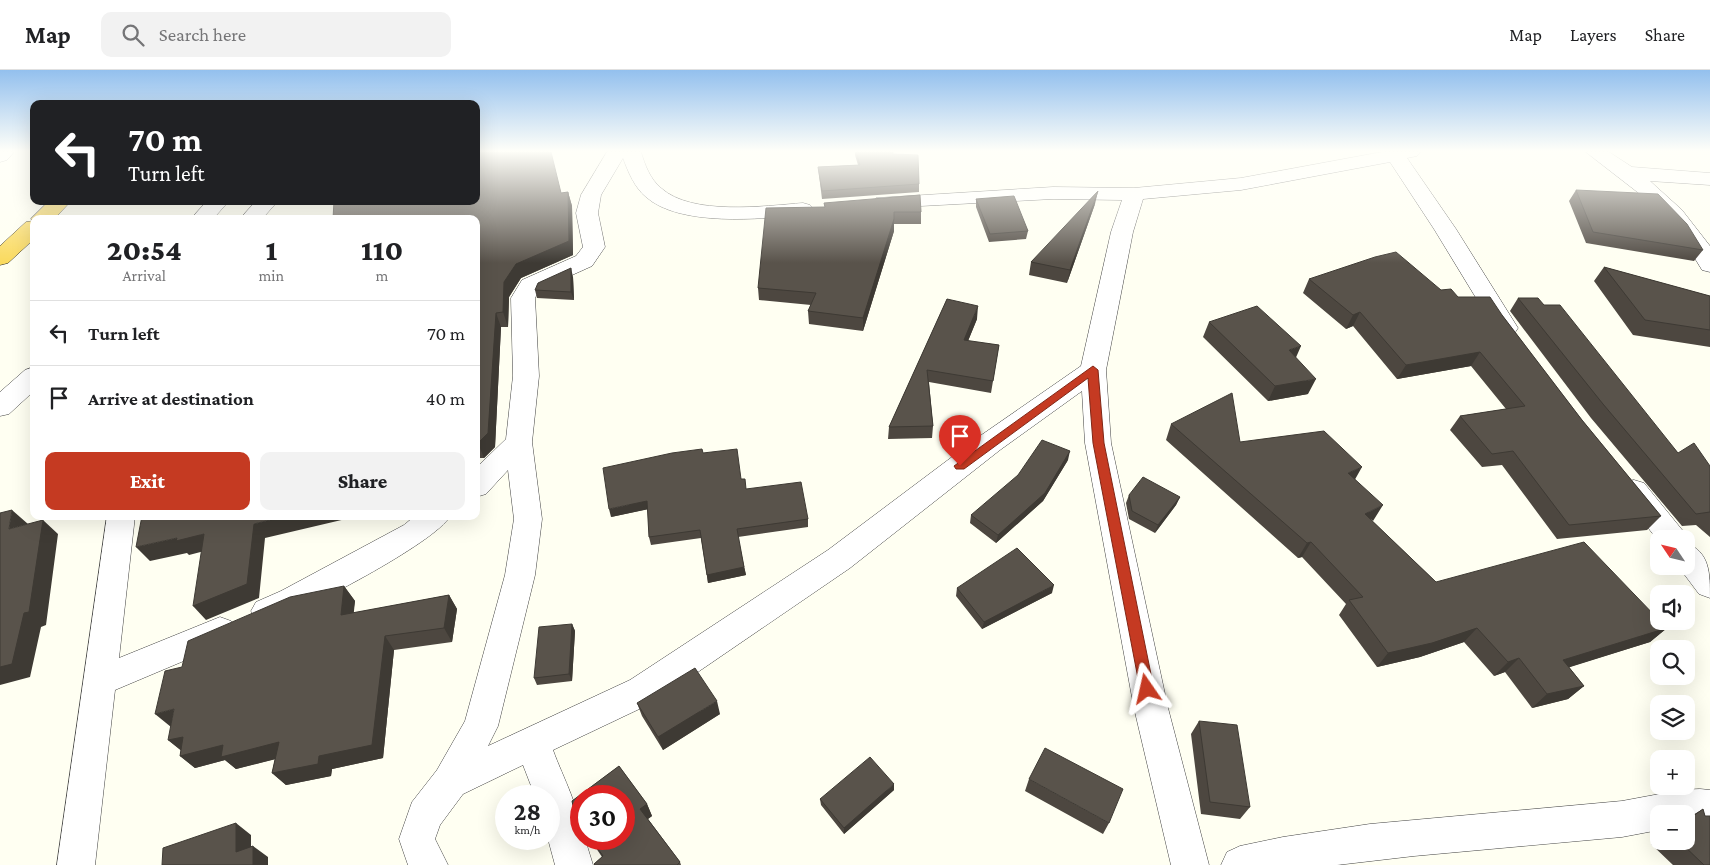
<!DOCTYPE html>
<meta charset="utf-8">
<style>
:root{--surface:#fff;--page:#f2f2f2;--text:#202124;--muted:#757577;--line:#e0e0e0;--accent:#c53a22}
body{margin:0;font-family:"Crimson Pro",serif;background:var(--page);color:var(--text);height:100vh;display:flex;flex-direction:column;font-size:19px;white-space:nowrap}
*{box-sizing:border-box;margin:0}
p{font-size:16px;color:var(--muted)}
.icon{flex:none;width:28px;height:28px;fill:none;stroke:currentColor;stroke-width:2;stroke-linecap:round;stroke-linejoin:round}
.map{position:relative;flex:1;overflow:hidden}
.sheet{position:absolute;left:30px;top:145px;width:450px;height:305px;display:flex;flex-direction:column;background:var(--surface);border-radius:10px;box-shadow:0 5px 20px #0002}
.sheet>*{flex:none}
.banner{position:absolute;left:30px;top:30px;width:450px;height:105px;border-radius:10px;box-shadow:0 5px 20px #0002;background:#202124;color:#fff;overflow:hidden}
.needle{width:32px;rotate:305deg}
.tools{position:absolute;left:1650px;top:460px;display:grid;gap:10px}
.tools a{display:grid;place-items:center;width:45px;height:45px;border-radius:10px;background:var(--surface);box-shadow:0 5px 20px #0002;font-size:25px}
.speed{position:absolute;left:495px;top:715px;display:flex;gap:10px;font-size:25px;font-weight:700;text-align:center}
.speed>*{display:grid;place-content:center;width:65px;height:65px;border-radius:50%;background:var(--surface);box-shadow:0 5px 20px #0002;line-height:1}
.speed small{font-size:12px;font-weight:400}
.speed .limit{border:8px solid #d22;background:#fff;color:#111}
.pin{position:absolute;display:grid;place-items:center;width:42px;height:42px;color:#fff;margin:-51px -21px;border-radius:50% 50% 50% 0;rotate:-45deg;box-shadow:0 0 5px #0007}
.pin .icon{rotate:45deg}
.me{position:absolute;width:55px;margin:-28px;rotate:349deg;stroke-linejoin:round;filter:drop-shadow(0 0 4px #0008)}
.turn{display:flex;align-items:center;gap:18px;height:105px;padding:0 15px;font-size:22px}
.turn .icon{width:65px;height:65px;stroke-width:2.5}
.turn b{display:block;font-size:35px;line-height:42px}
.eta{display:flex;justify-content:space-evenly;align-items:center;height:85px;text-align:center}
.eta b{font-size:30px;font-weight:800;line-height:35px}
.cta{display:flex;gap:10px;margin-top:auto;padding:10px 15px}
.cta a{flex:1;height:58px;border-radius:10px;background:var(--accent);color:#fff;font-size:20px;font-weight:800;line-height:58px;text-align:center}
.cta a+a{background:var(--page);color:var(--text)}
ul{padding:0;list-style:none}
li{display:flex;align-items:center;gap:15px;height:65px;padding:0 15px;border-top:1px solid var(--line)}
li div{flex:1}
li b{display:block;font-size:19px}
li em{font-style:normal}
header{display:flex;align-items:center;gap:30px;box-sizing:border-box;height:70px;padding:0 25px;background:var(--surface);border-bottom:1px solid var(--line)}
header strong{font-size:24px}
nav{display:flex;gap:28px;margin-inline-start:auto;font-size:18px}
.search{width:350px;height:45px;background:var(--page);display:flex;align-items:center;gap:12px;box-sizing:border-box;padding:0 18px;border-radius:10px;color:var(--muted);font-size:19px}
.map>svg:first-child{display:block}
</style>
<header>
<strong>Map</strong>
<div class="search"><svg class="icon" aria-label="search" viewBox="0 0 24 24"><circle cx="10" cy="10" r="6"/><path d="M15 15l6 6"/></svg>Search here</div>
<nav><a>Map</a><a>Layers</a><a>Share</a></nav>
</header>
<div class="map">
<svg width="1710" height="795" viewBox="0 0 1710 795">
<rect width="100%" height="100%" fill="#fffff2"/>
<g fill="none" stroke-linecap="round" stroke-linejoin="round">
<defs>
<path id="minor" d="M0,82h14l-7,8 -7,2z
M607,82h34c4,13 9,27 20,36 31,28 103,18 142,15l7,2 4,4 -4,4 -7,2c-42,4 -123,12 -157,-18 -11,-9 -18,-25 -23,-39l-22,37 -3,18 7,34 -13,19 -53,24 -4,8 4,78 -7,66 10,77 -7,56 -37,151 -10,20 142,-66 198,-130 152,-114 101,-70 30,-134 11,-32 -69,-1 -170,9 -7,-2 -3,-4 3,-4 177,-11 81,1 107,-10 141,-26h38l-3,4 -10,2 49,71 62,99 -4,6 -8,2 -8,-2 -64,-105 -44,-67 -149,28 -98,9 -10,33 -27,138 5,73 57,265 41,157h-38l-37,-157 -49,-265 -3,-52 -82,59 -150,118 -196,134 -101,48c10,28 28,59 28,89h4l8,26h-38l-7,-26 1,-43h-14l-12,-31 -60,29 -23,31 -5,14 13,26h-40l-9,-26 13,-37 25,-32 28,-49 40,-146 9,-56 -6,-49 -22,24 -10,3v-29l30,-29 7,-63 -2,-78 11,-18 54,-24 7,-9 -7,-34 5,-18z
M1586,82h23l23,15 78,6v12l-60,-4 32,29 28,36v26l-8,-2 -22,-36 -26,-29z
M207,131h22l-16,18h-22z
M256,131h22l-16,18h-22z
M34,297v24l-25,23 -9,2v-24l25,-22z
M1634,410l10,3 39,48 5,8 -2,3v-3h-27v3l-39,-51 4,-8z
M107,446h28l-16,142 101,-41 11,4 5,10 -5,10 -116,49 -20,175h-38z
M415,446h35c-13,26 -150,97 -183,108l-11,-4 -5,-9 5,-9 25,-11 123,-66z
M1686,473c24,9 24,30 24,55l-11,-4 -21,-28h8z
M1700,719l10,1v36l-24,-1v-11h-27v16l-37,7 -208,19 -77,9h-116l6,-13 13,-6 43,-9 87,-13 252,-23 59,-11z"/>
<path id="trunk" d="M49,131h22l-17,18h-20v20l-26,24 -8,2v-19l26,-24 7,-1 -2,-2z"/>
</defs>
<use href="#minor" stroke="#424242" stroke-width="1"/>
<use href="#trunk" stroke="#202020" stroke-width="1"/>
<use href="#minor" fill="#fff" fill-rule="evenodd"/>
<use href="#trunk" fill="#fada5e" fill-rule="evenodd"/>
</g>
<path fill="#4d4740" d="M855,82h38v2l26,30v8l-97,7 -4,-32 40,-2 -3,-10z
M1576,120l127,60 -9,11 -108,-18 -17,-42z
M568,122l4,14 1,49 -52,23 -12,19 -1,30h-7l-6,120 -11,11h-8v-239z
M976,129l52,32 -2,8 -37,3 -13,-35z
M824,133l97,9v12h-27v7l-31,100 -54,-7 -1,-13 3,-6 -52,-5 -1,-12 67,-81z
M1095,134l-28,79 -38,-8 2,-13z
M1604,197l106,29v51l-77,-12 -39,-54z
M573,207l1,23 -37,-2 -2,-8z
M1309,209l132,11 61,25 80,105 79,96 -14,14 -90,9 -55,-74 -20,2 -32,-37 10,-14 46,-7 -35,-43 -74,13 -44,-53 -7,3 -43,-36z
M1518,228l26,7 134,148 32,13v71l-14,-12 -14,1 -91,-108 -81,-107z
M947,229l30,20 -9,22 31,4 -8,48 -62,-11 4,44 -1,12 -44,1 1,-12z
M1209,252l87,36 12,36 -40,7 -65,-64z
M1171,354l69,18 115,37 17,42 64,61 231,46 -17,14 -81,25 15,19 -16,13 -36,9 -27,-36 -11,4 -30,-34 -44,15 -43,10 -38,-52 7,-11 -44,-47 -4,1 -132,-118z
M703,383l38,26 5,10 62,30v8l-70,10 8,38 -38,8 -7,-45 -50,7 -2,-8 -1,-28 -37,8z
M1068,390l-25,41 -47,42 -26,-20 1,-8z
M1129,425l51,2 -4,8 -21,28 -26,-14 -3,-16z
M344,516l11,15 -2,12 96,-18 8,14 -5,33 -58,8 -11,108 -51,11 -1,7 -45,9 -14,-12 3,-14 -39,10 -11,-9 -30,8 -15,-12 1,-6 -13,-10z
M957,518l95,5 -70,36 -26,-33z
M572,554l3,7 -3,50 -35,4 -3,-7z
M637,633l83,11 -57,36 -21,-34z
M1199,651l51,86 -10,12 -39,-5 -10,-80z
M619,696l28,38 5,12 -4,3 32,43 1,3h-86l-1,-1 8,-7 -12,-18h34v-43h-43v30l-6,-10 -3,-15z
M1029,709l80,44 -6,11 -78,-43z
M894,720l-50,44 -23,-29 -1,-6z
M1703,739l2,7 5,49h-37l-22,-21 8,-6v3h27v-22z"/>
<path fill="#3e3a34" d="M1098,121l-3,13 -28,79 3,-13z
M568,122l4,14 1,49 -52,23 -12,19 -1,30 -5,-15 1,-30 12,-18z
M894,149v12l-31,100v-13z
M571,198l2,9 1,23 -3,-8z
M978,236l-1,13 -14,34 1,-13z
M1360,242l-7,14 -7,3 7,-14z
M496,243l5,14 -6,120 -11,11 -6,-15z
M1301,276l-7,16 -5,-12z
M1480,282l-9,14 -74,13 9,-14z
M1316,309l-8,15 -40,7 7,-15z
M1070,381l-2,9 -25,41 -47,42 2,-8z
M1362,397l-9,16 -5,-10z
M1180,427l-4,8 -21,28 3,-8z
M647,431l2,8 -38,8 -2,-8z
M1383,435l-10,16 -8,-7z
M12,440l16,14 -19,5z
M286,446h64v2l-85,20 -6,60 -53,22 -13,-14 61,-82z
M43,450l15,14 -12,91 -5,2 -11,50 -30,8v-18z
M204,464l12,14 -27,7 -2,-2 -37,8 -14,-14 41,-9z
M1311,472l-9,15 -4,1 9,-15z
M744,497l2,8 -38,8 -1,-8z
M1054,515l-2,8 -70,36 2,-7z
M344,516l11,15 -3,29 -11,-15z
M449,525l8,14 -5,33 -8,-14z
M572,554l3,7 -3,50 -3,-7z
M1477,558l-13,14 -44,15 -43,10 11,-14z
M1667,558l-17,14 -102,32 15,-14z
M385,566l9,14 -11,108 -51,11 -1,7 -45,9 -14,-12 47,-17z
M1519,588l-14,14 -11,4 14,-14z
M1584,616l-16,13 -36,9 15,-14z
M717,631l3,13 -57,36 -5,-13z
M174,639l-3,18 -16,-13z
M183,667l1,16 -16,-13z
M279,672l13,13 -56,14 -11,-9 -30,8 -15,-12 43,-11z
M894,714v6l-50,44v-6z
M647,734l5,12 -7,5 -5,-12z
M236,753l15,12v28l-15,-11z
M253,776l15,11v8h-15z"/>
<path fill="#59534b" stroke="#3e3a34" d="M476,82h75l10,41 7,-1 1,49 -53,23 -12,18 -1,30 -7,1 -8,120 -10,10h-2v-224h-143l1,-18h142z
M856,82h37v2l25,1 1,29 -97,7 -4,-24 42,-2z
M1576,120l82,4 29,30 16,26 -110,-18z
M1098,121l-28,79 -39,-8z
M920,125l1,17h-27v7l-31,99 -55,-7 8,-18 -58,-5 8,-80 59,-1 -1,-4z
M1014,126l14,35 -38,3 -14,-35z
M1396,182l45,38 10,-1 7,8h32l12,18 80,105 79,96 -92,9 -56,-74 -21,3 -32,-38 65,-10 -45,-54 -74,13 -46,-53 -7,3 -44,-36 66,-22z
M1604,197l106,29v34l-65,-10z
M571,198v24l-36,-2 3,-7z
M1518,228h20l6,7h16l118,148 16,-10 16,23v46l-14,2 -93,-110z
M947,229l31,7 -14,34 35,5 -6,36 -66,-11 6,56 -44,1z
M1257,236l44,40 -12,4 27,29 -41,7 -66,-64z
M1232,323l8,49 84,-11 38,36 -14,6 35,32 -18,9 71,68 148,-40 75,78v1h1l7,7 -104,32 21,26 -37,8 -28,-36 -11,4 -31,-34 -45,15 -44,10 -39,-53 14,-3 -52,-55 -4,1 -136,-119z
M1042,370l28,11 -25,42 -47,42 -27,-20 47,-40z
M702,379l1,4 34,-4 4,30h4l1,10 55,-7 7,37 -71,10 7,38 -37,8 -7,-45 -51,7 -2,-36 -38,8 -6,-41 69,-15z
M1143,407l37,20 -22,28 -26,-14 -3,-16z
M12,440l-3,19 34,-9 -14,92 -5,1 -12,51 -12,3v-154z
M142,446h144l-32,8 -7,60 -54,22 11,-72 -28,7 1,-3 -41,9z
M1017,478l37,37 -70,37 -27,-34z
M344,516l-3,29 108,-20 -5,33 -59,8 -13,109 -53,11 -1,8 -46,9 7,-31 -58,15 2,-12 -43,11 3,-19 -15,3 6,-31 -19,5 10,-43 17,-4 6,-26 102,-44z
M572,554l-3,50 -35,4 5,-51z
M695,598l22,33 -59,36 -21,-34z
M1199,651l38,4 13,82 -40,-5z
M1045,678l78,41 -14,34 -80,-44z
M870,687l24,27 -50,44 -24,-29z
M619,696l28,38 -7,5 40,53 -3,3h-82l-1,-1 9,-8 -12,-17h33v-43h-43v29l-6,-9 -3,-15z
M1703,739l2,7h5v49h-6l-25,-24h7v-20z
M236,753v29l17,-6v19h-91l1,-17z"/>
<linearGradient id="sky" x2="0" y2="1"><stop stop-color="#93c0ee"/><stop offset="0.42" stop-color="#fffff9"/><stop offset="1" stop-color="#fffff9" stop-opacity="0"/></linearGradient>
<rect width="1710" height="193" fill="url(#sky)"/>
<path fill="#c53a22" stroke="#802616" d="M1093,296l5,4 6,73 50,246 -2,4 -5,2 -5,-2 -2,-4 -47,-246 -5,-65 -124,91h-8l-2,-3z"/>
</svg>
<div class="tools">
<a><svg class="needle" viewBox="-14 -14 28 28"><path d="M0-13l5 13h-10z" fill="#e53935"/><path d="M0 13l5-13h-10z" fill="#757577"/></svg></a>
<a><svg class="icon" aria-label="sound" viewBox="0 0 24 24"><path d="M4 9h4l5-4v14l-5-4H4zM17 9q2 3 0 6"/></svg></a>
<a><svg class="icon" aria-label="search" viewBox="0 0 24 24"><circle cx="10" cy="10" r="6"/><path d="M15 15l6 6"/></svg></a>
<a><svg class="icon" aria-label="layers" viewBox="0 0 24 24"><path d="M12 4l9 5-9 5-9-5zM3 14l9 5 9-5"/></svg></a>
<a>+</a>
<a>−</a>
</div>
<div class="speed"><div>28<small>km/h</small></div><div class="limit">30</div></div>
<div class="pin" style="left:960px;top:396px;background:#d93025"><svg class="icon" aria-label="arrive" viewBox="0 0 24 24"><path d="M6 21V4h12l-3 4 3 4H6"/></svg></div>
<svg class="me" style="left:1147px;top:619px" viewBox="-20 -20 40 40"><path d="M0-17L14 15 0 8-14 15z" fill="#c53a22" stroke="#fff" stroke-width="4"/></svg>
<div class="banner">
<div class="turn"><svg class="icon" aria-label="left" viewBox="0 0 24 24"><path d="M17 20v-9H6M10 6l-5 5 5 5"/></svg><div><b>70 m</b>Turn left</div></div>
</div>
<section class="sheet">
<div class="eta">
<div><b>20:54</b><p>Arrival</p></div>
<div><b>1</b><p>min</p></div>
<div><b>110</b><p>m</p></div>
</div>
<ul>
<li><svg class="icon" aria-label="left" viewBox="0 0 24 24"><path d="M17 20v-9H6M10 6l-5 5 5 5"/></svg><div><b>Turn left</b></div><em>70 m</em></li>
<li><svg class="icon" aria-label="arrive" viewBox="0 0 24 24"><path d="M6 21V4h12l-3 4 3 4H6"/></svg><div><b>Arrive at destination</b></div><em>40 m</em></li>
</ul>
<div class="cta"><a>Exit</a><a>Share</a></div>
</section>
</div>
